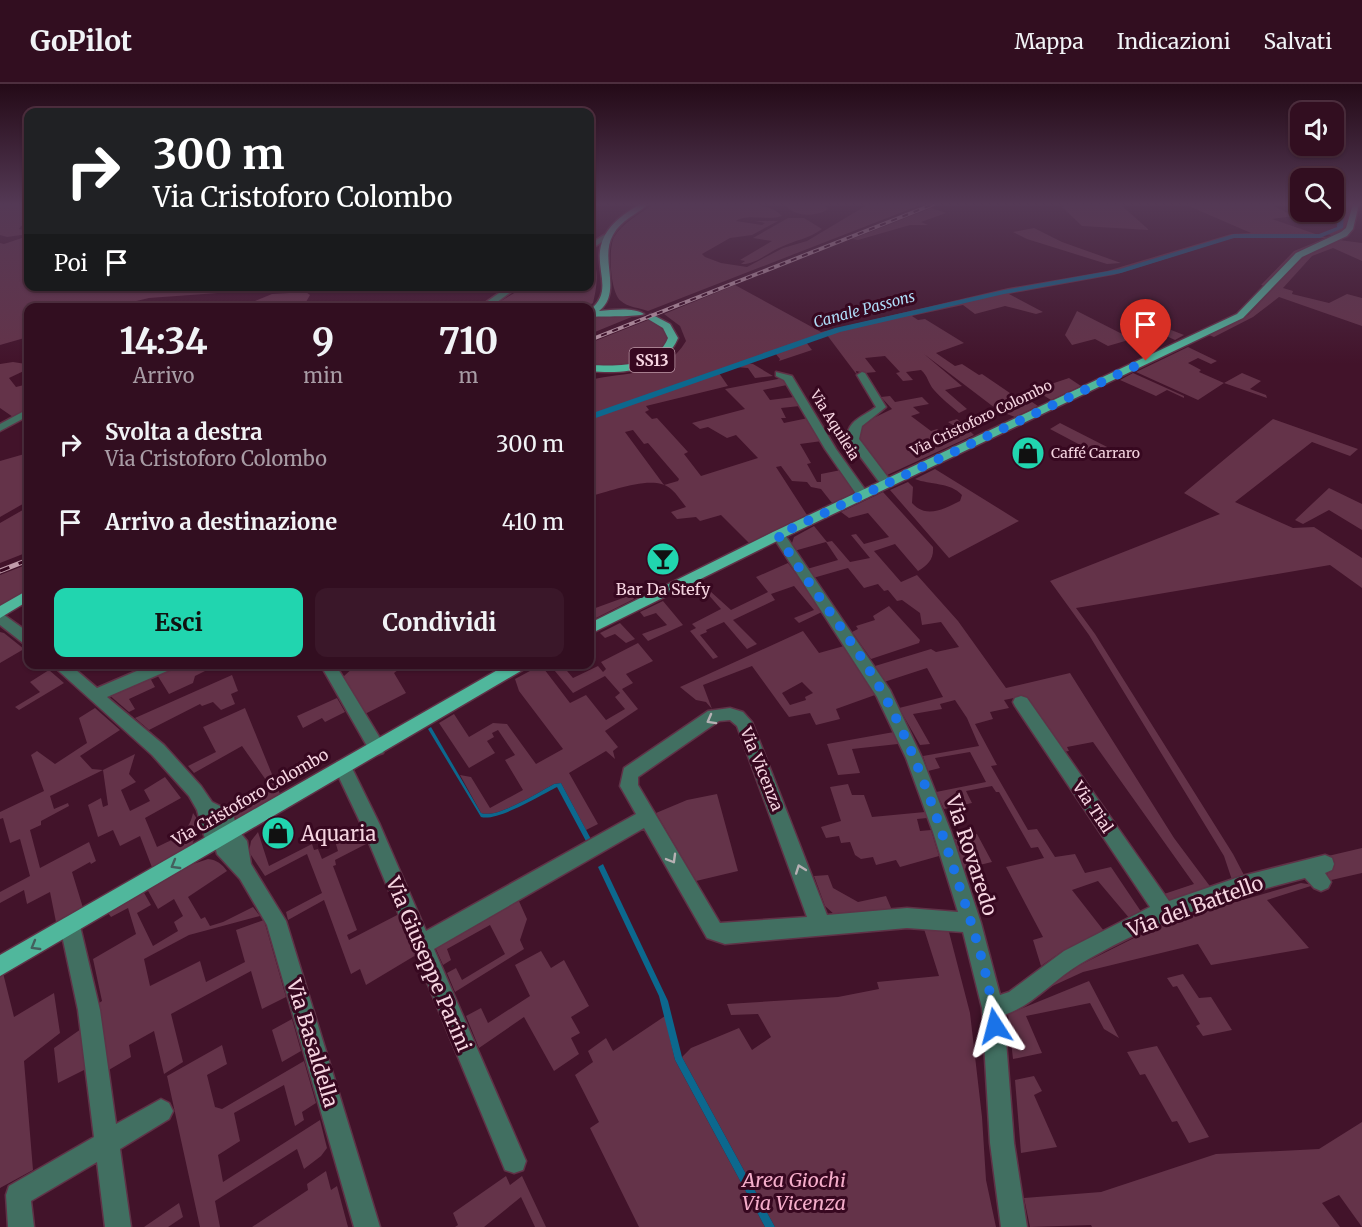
<!DOCTYPE html>
<html lang="it">
<meta charset="utf-8">
<style>
:root{--surface:#320e20;--page:#3a1729;--text:#f1f3f6;--muted:#a89ca5;--line:#4d2e3e;--accent:#21d5af}
body{margin:0;font-family:Merriweather,serif;background:var(--page);color:var(--text);height:100vh;display:flex;flex-direction:column;font-size:22px;white-space:nowrap}
*{box-sizing:border-box;margin:0}
p{font-size:20px;color:var(--muted)}
.icon{flex:none;width:33px;height:33px;fill:none;stroke:currentColor;stroke-width:2;stroke-linecap:round;stroke-linejoin:round}
.map{position:relative;flex:1;overflow:hidden}
.sheet{position:absolute;left:24px;top:219px;width:570px;height:366px;display:flex;flex-direction:column;background:var(--surface);border-radius:12px;box-shadow:0 2px 4px #0004,0 0 0 2px var(--line)}
.sheet>*{flex:none}
.guide{position:absolute;left:24px;top:24px;width:570px;height:183px;border-radius:12px;box-shadow:0 2px 4px #0004,0 0 0 2px var(--line);background:#202124;color:#fff;overflow:hidden}
.controls{position:absolute;left:1290px;top:18px;display:grid;gap:12px}
.controls a{display:grid;place-items:center;width:54px;height:54px;border-radius:12px;background:var(--surface);box-shadow:0 2px 4px #0004,0 0 0 2px var(--line);font-size:30px}
.pin{position:absolute;display:grid;place-items:center;width:51px;height:51px;color:#fff;margin:-62px -26px;border-radius:50% 50% 50% 0;rotate:-45deg;box-shadow:0 0 6px #0007}
.pin .icon{rotate:45deg}
.me{position:absolute;width:66px;margin:-33px;rotate:351deg;stroke-linejoin:round;filter:drop-shadow(0 0 4px #0008)}
.turn{display:flex;align-items:center;gap:21px;height:126px;padding:0 30px;font-size:27px}
.turn .icon{width:78px;height:78px;stroke-width:2.5}
.turn b{display:block;font-size:42px;line-height:51px}
.then{display:flex;align-items:center;height:57px;padding:0 30px;background:#0003;gap:12px;font-size:22px}
.eta{display:flex;justify-content:space-evenly;align-items:center;height:102px;text-align:center}
.eta b{font-size:36px;font-weight:700;line-height:42px}
.button{display:flex;gap:12px;margin-top:auto;padding:12px 30px}
.button a{flex:1;height:69px;border-radius:12px;background:var(--accent);color:#111;font-size:24px;font-weight:700;line-height:69px;text-align:center}
.button a+a{background:var(--page);color:var(--text)}
ul{padding:0;list-style:none}
li{display:flex;align-items:center;gap:18px;height:78px;padding:0 30px}
li div{flex:1}
li b{display:block;font-size:22px}
li em{font-style:normal}
header{display:flex;align-items:center;gap:36px;box-sizing:border-box;height:84px;padding:0 30px;background:var(--surface);border-bottom:2px solid var(--line)}
header strong{font-size:28px}
nav{display:flex;gap:33px;margin-inline-start:auto;font-size:21px}
.map>svg:first-child{display:block}
</style>
<header>
<strong>GoPilot</strong>
<nav><a>Mappa</a><a>Indicazioni</a><a>Salvati</a></nav>
</header>
<div class="map">
<svg width="1362" height="1143" viewBox="0 0 1362 1143">
<rect width="100%" height="100%" fill="#42132a"/>
<path fill="#643349" fill-rule="evenodd" d="M0,120h28v20l-7,2 -2,3 9,2v3l-21,3 -7,-2z
M654,120h99c12,3 21,3 29,12 -14,5 -35,-3 -46,5l26,4 3,-2 -10,-2h23l-26,14 -22,3 -28,16 3,3 16,6 26,4 36,-19 24,-7 60,-36 56,-1 -275,107c-8,-3 -21,-4 -27,-10 -11,-8 -13,-52 -7,-64 8,-14 27,-24 40,-33z
M787,120h37l4,5c-11,8 -33,8 -42,-3z
M1069,120h51l29,26 -67,-4 -20,-19z
M1184,120h95l-7,1 22,11 -22,3 58,20 -29,13 -36,34 -4,-1 33,-34 32,-13 -91,-1 -121,38 -105,19 34,18 -7,2 -31,-8 -30,8 -12,-9 -51,11 6,4 7,-1 39,24 -28,10 19,13 7,-2 17,11 3,-1 41,28 6,-2 9,6 -23,11 -16,-6 -75,-57 38,32 -17,4 22,19 -8,4c-8,-7 -18,-15 -25,-23 -6,-7 -6,-14 -13,-20l-15,2 7,8 -10,1 -7,-8 4,-1 -15,-16 -20,2 11,14 -11,1 -9,-2 1,4 -30,-40 -21,7 6,8 -33,11 1,-2 -5,-6 -28,10 6,1 20,12 -18,2 -7,-10 -13,-1 -16,6 9,13 -82,20 3,4 -4,2 7,7 5,-1 31,34 -4,2 17,22 57,-18 -22,-23 -9,3 -19,-11 -8,2 -8,-6 53,-14 -20,-20 58,-11 4,7 -24,5 7,10 24,-3 6,9 -19,2 5,10h-5l3,5 24,-5 14,23 -22,3 11,19 -4,1 10,18h4v-8l20,-4 16,22 -25,11 -11,-14 -10,-2 -4,-5 -15,-1 -11,-15 -5,1 31,48 -58,28 -28,-28 -21,6 -4,-4 -19,2 -6,-7 15,-5c-5,-6 -9,-13 -15,-18 -17,-16 -61,3 -81,7v-116c36,-9 74,-2 96,-39l-6,-15 -16,-12 71,-29 86,47 187,-44 99,-17 124,-37 20,-1zM633,346l11,14 4,-1 31,36 -1,2 -14,4 -39,-53z
M1335,120h17l-5,24 -11,8 -10,-2 11,-6 2,-20 -5,-1z
M931,124l15,5 -25,9 7,3h-18l-52,15 -6,-1z
M788,134h16l18,11c-13,10 -27,11 -41,18 -12,5 -26,18 -40,17l4,-3 -5,-1 32,-19 -19,-3z
M1034,144l28,14 59,21 -14,1 -80,-25 -14,-7z
M28,152v50l275,1 -154,11 -38,9 -83,1v29l-28,8v-102l4,1z
M1339,156l23,3v18l-29,-13 -21,8 -29,32 10,3 -1,3 37,9 18,-9 15,4v28l-83,-29 -26,20 -39,20 -5,-2 39,-20 57,-60z
M590,174c11,8 6,33 3,45l-6,4h-96l33,-20 66,-1z
M306,208l4,3 -4,7 -10,5h-92l2,-3 14,-3h35l17,-7z
M1077,227l55,28 -24,7 -13,-7 -23,6 -7,-10z
M603,231l31,1 -44,18v-16z
M1155,235l14,6 -3,3 18,7 -9,5 -35,-16z
M648,236c35,16 17,35 -11,43 -15,4 -32,4 -47,2v-22z
M1188,263l29,14 -6,3 -13,-6 -10,5 13,7 -2,2 25,11 18,-10 19,8 -11,8 16,6 1,3 -43,-15 -26,17 -62,-28z
M13,278l13,2 2,5 -19,9 7,9 12,-3v25l-15,8 -13,-9v-44z
M1133,289l51,23v2l-17,-8 -11,6 -36,-16z
M1069,294l12,8 -30,14 -8,-5 4,-3 -8,-4z
M890,312l5,6 27,-5 7,7 -16,3 7,6 -9,3 20,15 6,-2 14,8 11,-6 -14,-9 9,-3 17,16 -89,41 -29,-37 3,-14 33,-16 -11,-12z
M1273,335l85,30 -8,7 -38,-14 -77,60 58,26 21,-1 48,31v30l-32,-23 -254,43 19,26 138,220 12,23 -13,3 -8,-24 -135,-221 -39,-54 170,-67 -36,-21z
M1060,339l55,28 -12,6 -53,-28z
M28,369v48l-28,16v-56z
M935,385l84,52 -70,37 -59,-68 18,-8 5,5 -1,16c14,16 32,6 48,-2l2,-6c-12,-13 -32,-10 -47,-16z
M1329,404l33,16v26l-33,-20 -26,14 -8,-4z
M883,408l50,55c1,12 -5,18 -15,24l-23,-27 -21,7 27,31 16,-7 41,46 48,67 64,-15 104,165 38,51 -44,15 -7,-9 33,-11 -101,-142 -26,5 2,4 -18,3 -37,-56 -10,2 5,8 -19,4 3,7 -18,5 22,41 -6,1 37,64 9,-1 18,28 20,-3 10,19 26,-6 31,46 -12,6 -32,-38 -26,9 32,41 -43,21 -20,14 -8,-26 10,-3 -37,-70 38,-9 -6,-11 -7,1 -32,-56h-3l-4,-6 -26,5 6,12 -28,6 -8,-17 50,-10 -16,-30 -35,6 5,10 -12,3 -5,-15 56,-10 -12,-28 -12,-18 -15,4 2,5 -29,5 17,30 -10,1 -21,-37 44,-11 -16,-29 -43,14 -9,-16 56,-17 5,3 23,-5 -18,-25 -19,3 -2,-12 -18,-13 -5,1 -9,-11 -4,1 -6,-7 -14,4 -16,-20 -35,10 -6,-9 31,-9 -12,-18 -32,9 -3,-5 3,-9 20,-11 13,16 5,-1 18,21 20,-4 -19,-23 5,-1 8,10 25,-7 -21,-24 -19,5 -8,-6z
M28,423v45l-28,11v-40z
M788,479l36,48 -25,12 -5,-5 20,-8 -20,-24 -23,8 4,6 -42,20 24,24 -10,5 -23,-27 -18,8 1,2 -7,3 18,22 -5,2 -23,-28 6,-3 -4,-4 29,-15 -23,-26 2,-1 31,28 37,-18 -12,-15z
M28,480v25l-28,18v-32z
M631,511l3,4 -44,22v-11z
M663,517l20,24 -35,16 -6,-7 25,-9 -11,-12 -12,4 -4,-5z
M889,522l31,34 -1,3 -48,16 -19,-27 6,-3 -2,-3 19,-6 -2,-4z
M620,539l15,16 -9,4 -11,-9 -10,4 -5,-5z
M803,547l16,22 25,-7 31,49 -39,14 4,10 -24,6 -6,-12 -21,4 -37,-51 -49,19 9,24 -6,-7 -10,-2 -16,-13zM802,598l11,11 -8,4 1,3 -16,5 -8,-12z
M0,548l4,1 20,16 -24,14z
M638,559l15,18 -27,13 7,9 -11,6 16,20 -33,22 13,16 -5,4 2,8 -9,-8 -37,22 29,51 -12,6 -25,-47 -7,1c-15,8 -57,35 -73,29l-21,-38 11,2 19,31 33,-18 -18,-30 10,-5 -17,-25 -6,3 2,4 -7,4 8,12 -26,15 -30,-45 15,-9 15,23 24,-14 14,1 29,40 27,-15 -44,-58 -4,-12 26,-14 29,38 16,-8 20,25 19,-11 -10,-12 5,-4 -15,-17 -32,17 -23,-28h12l11,13 25,-12 5,6 3,-3 -5,-7z
M177,581h28l2,5 -12,6 -2,7 -24,11 -13,-21z
M356,581h39l3,5 -4,3 12,20 -41,21 -22,-37z
M49,586l15,13 -45,27 -4,-3 25,-15 -10,-10z
M232,591l6,16 -7,3 4,10 -14,6 -8,-8 -11,4 -2,-2 -51,26 -14,-12z
M149,592l6,11 -26,12 6,10 -6,3 -21,-18z
M337,614l8,14 -20,10 -3,-4 -19,10 -6,-12z
M95,624l25,22 -40,26 12,13 11,1 32,-16 -6,20 7,8 -15,8 9,21 20,-10 -6,-11 21,-13 16,21 -36,20 12,29c17,-8 32,-14 36,-34l7,10 -9,25 -38,22 -13,-34 -20,10 -7,-16 -15,7 -10,-32 13,-7 2,9 5,-2 -5,-35 -53,26 4,13 14,-6 1,3 -28,15v4l-11,5 10,38 49,-26 7,19 -5,3 -1,-2 -18,10 12,39 -27,16 -7,-35 -23,12 -3,-14 -24,13v-11l30,-16 -10,-37 -10,4 -7,-25 -3,1v-7l44,-21 -13,-36 6,-4 18,13 32,-21 -8,-25z
M245,624l35,86 -42,25 -14,-8 44,-28 -26,-37 -48,27 -6,-7 28,-14 -13,-25z
M894,648l4,12 -46,5 8,24 -22,2 -11,-31z
M848,700l4,11h12l8,22 53,-5 2,6 -10,1 3,12 11,-1 8,26 -39,11 -4,-7 -20,5 -3,-8 -12,2 -6,-4 -5,-13 -9,1 -2,-7 -13,2 -5,-11 20,-6 -11,-34z
M717,710l21,77 -42,10 -40,-68 31,-13z
M362,744l6,15 -33,17 1,5 -3,1 24,64 -10,5 2,5 50,-26 17,41 -50,30 -6,-16 -9,5 -27,-74 -36,20 -2,-8 36,-19 -15,-39 -42,22 -16,-24 2,-11 7,-9 11,34 43,-22 2,6 4,-1 4,10 16,-8 -3,-10z
M977,750l15,28 -29,7 -8,-30z
M1362,764v25l-35,8 1,-25z
M208,775c9,1 14,5 19,12l-39,26 13,22 4,-2 5,9 13,-4 30,-15 7,9 -71,19 -45,24 6,27 50,-25 6,21 39,-20 -9,-32 28,-10 22,77 -24,12 -11,-38 -80,43 12,48 -19,12 -10,-43 -25,14 2,12 -24,14 -11,-66 6,-4 -9,-42 43,-25 -8,-26 -17,9 -3,-4 35,-22 8,14 -14,8 16,33 25,-15 -4,-9 9,-6 -9,-17 -16,10 -11,-20 43,-24z
M828,791l5,13 25,14 28,-6 6,14 -57,5 -10,-9 -11,-30z
M1301,799l13,2 -47,15 42,48 -98,17 -13,-21 -115,28 -35,16 30,-22 88,-44z
M518,815l9,20 -7,21 4,9 -69,43 -8,-19 9,-5 6,12 43,-26 -15,-29 -43,24 4,11 -8,5 -8,-18z
M924,845l25,3 21,81 12,104 4,63 10,47h-221l-93,-170 9,-9 48,-20 13,22 19,-13 -13,-23 -27,1 -4,-11 111,-7 41,-8 -2,-7 62,-6z
M541,867l10,17 13,-8 25,46 -18,11 9,16 -9,5 8,16 -25,17 -30,-54 -45,31 -13,-32 15,-8 7,15 42,-27 -15,-31z
M3,889l11,44 40,-24 6,40 -36,28 9,109 -33,18v-213z
M1183,890l16,24 12,-1 21,33 -29,6 -7,-10 4,-2 -23,-38 -4,1 -6,-9z
M1089,897l30,57 -15,-9 -14,-26 -64,13 16,37 -29,6 -5,-45z
M665,932l10,44 90,167h-126l-49,-99 9,-6 -24,-47 18,-13 -5,-11 18,-13 7,13z
M292,935l9,32 -19,11 -10,-32z
M81,945l5,40 -28,14 -4,-35z
M222,961l5,19 -20,11 8,32 7,2 82,-48 12,42 -14,9 2,8 -9,6 -11,-41 -50,28 6,28 -22,14 5,27 97,-62 7,28 -6,8 -17,13 -7,-20 -82,52 5,26h-20l-33,-151z
M1157,962l52,91 -20,6 -12,-22 -5,1 -27,-48 -5,1 -13,-23z
M1034,992l8,15 -8,4 23,52 -36,6 -6,-73z
M1362,1038v105l-23,-32 -17,8 18,24h-248l-1,-2 -61,2 -6,-29 77,-6 115,-38 103,-5z
M326,1087l5,19 6,-4 11,41h-96l56,-37 -1,-6z
M506,1092l4,9 12,-9 24,51h-11l-14,-30 -37,30h-29l3,-2 -5,-12z
M179,1119l4,14 -15,10h-24z"/>
<path fill="#0c688e" d="M431,643l50,86c16,6 58,-21 73,-29l7,-1 31,58 -5,2 -30,-56c-16,8 -60,35 -76,30l-53,-88z
M603,780l65,137 14,56 93,170h-10l-90,-167 -16,-64 -61,-129z"/>
<g fill="none" stroke-linecap="round" stroke-linejoin="round">
<path fill="#0c688e" fill-rule="evenodd" d="M1339,120h6l-2,24 -23,10h-86l-113,35 -117,21 -164,38 -250,88v-6l245,-86 169,-38 116,-21 114,-35h85l18,-7z"/>
<defs>
<path id="minor" d="M604,151l7,2 -21,12v-5z
M509,202h10l-30,22h-11z
M776,288l16,4 44,73 33,46 -2,3h-8l-34,-49 -41,-69 -8,-4z
M862,288l3,1 21,34 -24,19 -3,13 34,45 -6,4 -4,-1 -36,-48c0,-19 16,-22 29,-32l-19,-32z
M28,325v7l-28,15v-7z
M778,447l5,1 107,158 32,68 29,74 30,91 19,72 9,-3 55,-41 86,-44 -135,-201 -2,-4 2,-4 6,-2 6,2 142,203 73,-25 83,-21 7,3 2,6 -2,6 -7,3 6,9 -3,6 -7,3 -7,-3 -9,-10c-79,20 -155,44 -225,86 -27,16 -46,41 -76,51l10,128 13,84h-26l-11,-84 -8,-135 -19,-76 -56,-4 -182,16 -18,-6 -63,-110 -210,121 92,212 -3,9 -9,3 -9,-3 -143,-344 -28,-59 3,-5 6,-2 6,2 31,63 46,106 210,-117 -16,-28 4,-18 84,-57 22,-3 13,4 9,10 75,193 80,-7 51,4 -25,-80 -27,-74 -29,-61 -105,-162zM730,636l7,6 70,191 -87,6 -82,-138v-8l81,-56z
M0,528l28,20v12l-5,-1 -23,-18z
M51,580h18l28,24 56,-24h23l-2,4 -67,29 57,48 37,41 11,16 20,10 6,18 9,11 4,23 35,57 94,306h-26l-87,-302 -27,-46 -23,-25 -3,-12 -9,-3 -8,-29 -8,-14 -37,-41z
M320,580h15l48,79 2,5 -2,5 -6,2 -6,-2z
M70,832l7,3 3,7 20,84 16,114 45,-25 8,4 4,8 -4,8 -49,30 11,78h-26l-8,-65 -66,39 3,26h-26l-2,-32 3,-9 85,-49 -16,-127 -18,-84 3,-7z"/>
<path id="major" d="M640,120h8c-12,11 -27,16 -35,31 -14,24 10,57 -14,76 14,-1 34,-4 45,3 -5,3 -44,2 -54,3v-7c27,-21 -1,-46 15,-75 9,-15 21,-22 35,-31z
M1353,120h6l-6,25 -6,7 -45,21 -59,61 -460,220 -193,96v-11l183,-91 464,-218 59,-61 45,-21 5,-4z
M651,230l19,10 8,14c-14,34 -57,36 -88,33v-6c27,1 66,3 78,-27l-5,-10 -15,-9 -1,-2z
M28,506v11l-28,17v-12z
M508,580h20l-2,4 -526,308v-21z"/>
</defs>
<use href="#minor" stroke="#5f3247" stroke-width="3"/>
<use href="#major" stroke="#5f3247" stroke-width="3"/>
<use href="#minor" fill="#416f61" fill-rule="evenodd"/>
<use href="#major" fill="#50b79c" fill-rule="evenodd"/>
<defs>
<path id="rail-far1" d="M590,256l344,-136"/>
<path id="rail" d="M0,487l28,-11"/>
</defs>
<use href="#rail-far1" stroke="#c19cab" stroke-width="4"/>
<use href="#rail" stroke="#c19cab" stroke-width="5"/>
<use href="#rail-far1" stroke="#370820" stroke-width="2" stroke-dasharray="6" stroke-linecap="butt"/>
<use href="#rail" stroke="#370820" stroke-width="3" stroke-dasharray="10" stroke-linecap="butt"/>
</g>
<defs><path id="oneway-chevron" d="M-2-3.5L2.5 0L-2 3.5" fill="none" stroke-width="1.6" stroke-linecap="round" stroke-linejoin="round" transform="scale(1.5)"/></defs>
<g stroke="#b7b1b4">
<use href="#oneway-chevron" transform="translate(711 636) rotate(151)"/>
<use href="#oneway-chevron" transform="translate(672 775) rotate(60)"/>
<use href="#oneway-chevron" transform="translate(800 785) rotate(-110)"/>
</g>
<g stroke="#44605e">
<use href="#oneway-chevron" transform="translate(175 781) rotate(150)"/>
<use href="#oneway-chevron" transform="translate(35 862) rotate(150)"/>
</g>
<linearGradient id="sky" x2="0" y2="1"><stop stop-color="#240a17"/><stop offset="0.43" stop-color="#543955"/><stop offset="1" stop-color="#543955" stop-opacity="0"/></linearGradient>
<rect width="1362" height="280" fill="url(#sky)"/>
<g fill="none" stroke-linecap="round" stroke-linejoin="round">
<path stroke="#1a73e8" stroke-width="10" stroke-dasharray="0 18" d="M995,942c-5,-47 -21,-95 -36,-141 -21,-65 -42,-130 -75,-190 -31,-56 -73,-105 -106,-160l368,-174"/>
</g>
<defs>
<symbol id="shop-disc" viewBox="-11 -11 22 22"><circle r="9.5" fill="#21d5af" stroke="#370820"/><path d="M-5-2.5h2.3a2.7 3.5 0 0 1 5.4 0H5L5.5 6h-11ZM-1.5-2.5h3a1.5 2.3 0 0 0-3 0Z" fill="#111"/></symbol>
<symbol id="bar-disc" viewBox="-11 -11 22 22"><circle r="9.5" fill="#21d5af" stroke="#370820"/><path d="M-6-5H6L.8 .8V4.5H3.5V6h-7V4.5H-.8V.8Z" fill="#111"/></symbol>
</defs>
<g fill-rule="evenodd">
<use href="#shop-disc" x="1009" y="350" width="38" height="38"/>
<use href="#bar-disc" x="644" y="456" width="38" height="38"/>
<use href="#shop-disc" x="259" y="730" width="38" height="38"/>
</g>
<g text-anchor="middle" dominant-baseline="central" stroke-width="6" stroke-linejoin="round" paint-order="stroke">
<g font-size="14" fill="#f6d5e1" stroke="#370820">
<text transform="translate(981 334) rotate(-26)">Via Cristoforo Colombo</text>
<text transform="translate(835 341) rotate(58)">Via Aquileia</text>
</g>
<g font-size="14" fill="#f6d5e1" stroke="#370820" text-anchor="start">
<text x="1051" y="369">Caffé Carraro</text>
</g>
<g font-size="15" font-style="italic" fill="#aedcf7" stroke="#370820">
<text transform="translate(864 225) rotate(-15)">Canale Passons</text>
</g>
<rect fill="#370820" stroke="#bd98a7" stroke-width="1.5" x="629.5" y="264" width="45" height="24" rx="4.5"/>
<g font-size="15" font-weight="bold" fill="#f6d5e1">
<text x="652" y="276">SS13</text>
</g>
<g font-size="16" fill="#f6d5e1" stroke="#370820">
<text x="663" y="505">Bar Da Stefy</text>
</g>
<g font-size="16" fill="#f6d5e1" stroke="#370820">
<text transform="translate(762 685) rotate(68)">Via Vicenza</text>
<text transform="translate(250 713) rotate(-30)">Via Cristoforo Colombo</text>
<text transform="translate(1093 723) rotate(56)">Via Tial</text>
</g>
<g font-size="20" fill="#f6d5e1" stroke="#370820" text-anchor="start">
<text x="301" y="749">Aquaria</text>
</g>
<g font-size="20" fill="#f6d5e1" stroke="#370820">
<text transform="translate(972 771) rotate(72)">Via Rovaredo</text>
<text transform="translate(1195 822) rotate(-20)">Via del Battello</text>
<text transform="translate(429 880) rotate(67)">Via Giuseppe Parini</text>
<text transform="translate(313 959) rotate(73)">Via Basaldella</text>
</g>
<g font-size="20" font-style="italic" fill="#f5adca" stroke="#370820">
<text x="794" y="1095">Area Giochi<tspan x="794" dy="23">Via Vicenza</tspan></text>
</g>
</g>
</svg>
<div class="controls">
<a><svg class="icon" aria-label="sound" viewBox="0 0 24 24"><path d="M4 9h4l5-4v14l-5-4H4zM17 9q2 3 0 6"/></svg></a>
<a><svg class="icon" aria-label="search" viewBox="0 0 24 24"><circle cx="10" cy="10" r="6"/><path d="M15 15l6 6"/></svg></a>
</div>
<div class="pin" style="left:1146px;top:277px;background:#d93025"><svg class="icon" aria-label="arrive" viewBox="0 0 24 24"><path d="M6 21V4h12l-3 4 3 4H6"/></svg></div>
<svg class="me" style="left:995px;top:942px" viewBox="-20 -20 40 40"><path d="M0-17L14 15 0 8-14 15z" fill="#1a73e8" stroke="#fff" stroke-width="4"/></svg>
<div class="guide">
<div class="turn"><svg class="icon" aria-label="right" viewBox="0 0 24 24"><path d="M7 20v-9h11M14 6l5 5-5 5"/></svg><div><b>300 m</b>Via Cristoforo Colombo</div></div>
<div class="then">Poi<svg class="icon" aria-label="arrive" viewBox="0 0 24 24"><path d="M6 21V4h12l-3 4 3 4H6"/></svg></div>
</div>
<section class="sheet">
<div class="eta">
<div><b>14:34</b><p>Arrivo</p></div>
<div><b>9</b><p>min</p></div>
<div><b>710</b><p>m</p></div>
</div>
<ul>
<li><svg class="icon" aria-label="right" viewBox="0 0 24 24"><path d="M7 20v-9h11M14 6l5 5-5 5"/></svg><div><b>Svolta a destra</b><p>Via Cristoforo Colombo</p></div><em>300 m</em></li>
<li><svg class="icon" aria-label="arrive" viewBox="0 0 24 24"><path d="M6 21V4h12l-3 4 3 4H6"/></svg><div><b>Arrivo a destinazione</b></div><em>410 m</em></li>
</ul>
<div class="button"><a>Esci</a><a>Condividi</a></div>
</section>
</div>
